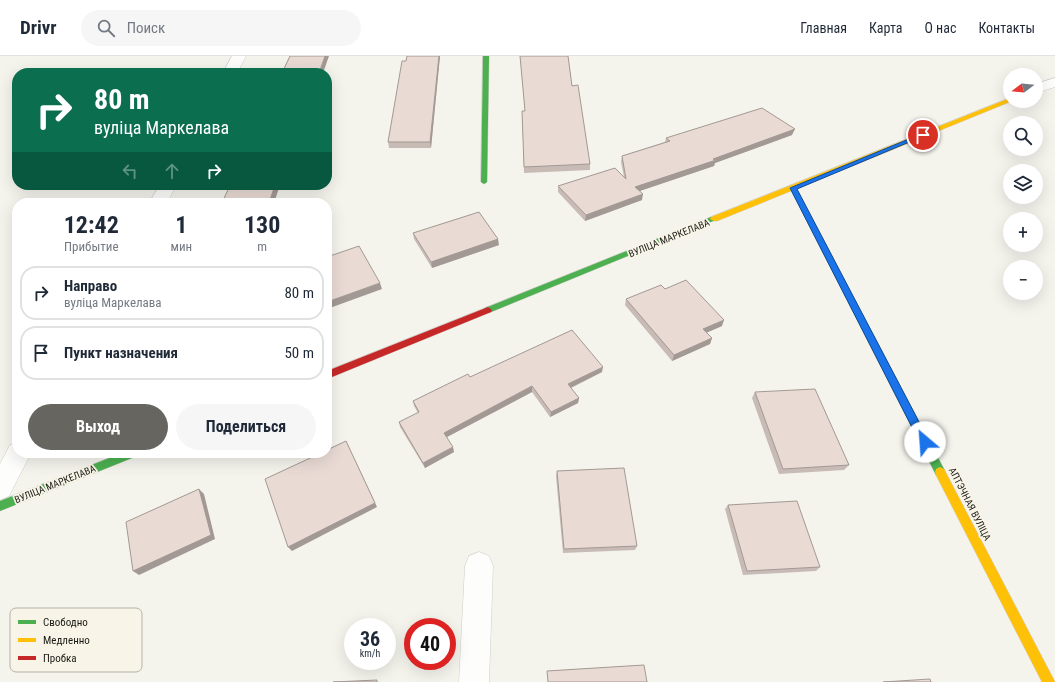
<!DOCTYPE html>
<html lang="ru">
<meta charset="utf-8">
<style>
:root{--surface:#fff;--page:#f6f6f7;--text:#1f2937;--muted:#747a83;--line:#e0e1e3;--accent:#666560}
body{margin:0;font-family:"Roboto Condensed",sans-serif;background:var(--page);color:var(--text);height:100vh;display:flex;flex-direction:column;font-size:15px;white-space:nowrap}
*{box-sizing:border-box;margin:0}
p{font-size:13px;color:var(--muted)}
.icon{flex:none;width:22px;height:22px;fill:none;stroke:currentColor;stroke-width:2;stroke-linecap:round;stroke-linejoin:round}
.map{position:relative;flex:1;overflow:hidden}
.side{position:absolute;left:12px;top:142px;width:320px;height:260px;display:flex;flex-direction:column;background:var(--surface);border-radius:16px;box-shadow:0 4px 16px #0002}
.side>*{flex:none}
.hud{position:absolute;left:12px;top:12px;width:320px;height:122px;border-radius:16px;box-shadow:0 4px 16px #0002;background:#0b6e4f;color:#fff;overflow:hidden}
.needle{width:26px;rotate:254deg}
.controls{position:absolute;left:1003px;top:12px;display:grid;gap:8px}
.controls a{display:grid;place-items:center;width:40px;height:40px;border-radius:50%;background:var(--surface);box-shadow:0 4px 16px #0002;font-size:20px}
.speed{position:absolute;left:344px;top:562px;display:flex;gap:8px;font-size:20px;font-weight:700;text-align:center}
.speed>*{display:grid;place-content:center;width:52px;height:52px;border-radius:50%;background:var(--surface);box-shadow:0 4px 16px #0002;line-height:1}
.speed small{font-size:10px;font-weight:400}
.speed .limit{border:6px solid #d22;background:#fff;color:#111}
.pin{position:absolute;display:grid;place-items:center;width:34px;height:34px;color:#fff;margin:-17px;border:2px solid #fff;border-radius:50%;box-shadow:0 1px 4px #0007}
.me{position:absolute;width:44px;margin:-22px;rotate:333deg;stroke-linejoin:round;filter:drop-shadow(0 0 3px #0008)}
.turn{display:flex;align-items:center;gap:14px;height:84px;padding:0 16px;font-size:18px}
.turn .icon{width:52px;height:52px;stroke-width:2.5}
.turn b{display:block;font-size:28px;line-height:34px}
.lanes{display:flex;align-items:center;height:38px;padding:0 16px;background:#0003;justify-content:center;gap:20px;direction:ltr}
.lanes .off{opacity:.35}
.eta{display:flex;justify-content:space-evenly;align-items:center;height:68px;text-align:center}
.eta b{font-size:24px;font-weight:700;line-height:28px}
.action{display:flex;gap:8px;margin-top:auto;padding:8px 16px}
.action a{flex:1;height:46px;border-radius:24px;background:var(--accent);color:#fff;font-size:16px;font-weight:700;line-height:46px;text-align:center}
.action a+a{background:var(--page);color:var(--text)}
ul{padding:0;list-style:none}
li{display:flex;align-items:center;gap:12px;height:54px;margin:0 8px 6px;padding:0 8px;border:2px solid var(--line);border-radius:16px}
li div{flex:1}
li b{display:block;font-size:15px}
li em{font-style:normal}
header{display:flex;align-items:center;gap:24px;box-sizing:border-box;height:56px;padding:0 20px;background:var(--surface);border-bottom:1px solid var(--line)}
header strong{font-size:19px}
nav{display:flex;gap:22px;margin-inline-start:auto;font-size:14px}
.search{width:280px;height:36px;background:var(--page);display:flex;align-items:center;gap:10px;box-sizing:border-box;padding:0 14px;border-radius:22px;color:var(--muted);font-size:15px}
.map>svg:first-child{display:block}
</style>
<header>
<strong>Drivr</strong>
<div class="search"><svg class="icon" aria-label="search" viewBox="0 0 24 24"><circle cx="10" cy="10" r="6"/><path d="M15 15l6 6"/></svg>Поиск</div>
<nav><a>Главная</a><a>Карта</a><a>О нас</a><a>Контакты</a></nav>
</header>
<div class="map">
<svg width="1055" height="626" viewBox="0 0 1055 626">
<rect width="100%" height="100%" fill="#f4f3ec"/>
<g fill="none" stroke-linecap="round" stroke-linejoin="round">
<defs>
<path id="street" d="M232,0h14l-9,17h-14z
M1055,22v9l-19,6v-9z
M160,129h16l-9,18h-18z
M17,387v10h14l-22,43 -9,4v-36l10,-19z
M479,496l10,4 4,10 -4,116h-30l6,-116 4,-10z"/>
<path id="fast" d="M483,0h6l-2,126 -3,2 -3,-2z
M793,130l3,2 148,281 1,3 -1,3 -4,2 -4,-2 -146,-287z
M711,161h3l4,2 -227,93 -3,1 -4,-3 1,-2z
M122,397h16l-1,3 -137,55v-10z"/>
<path id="slow" d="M1010,42v3h2l-295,120h-3l-4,-2 1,-2z
M940,411l4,2 111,213h-13l-106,-207 -1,-3 1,-3z"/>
<path id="jam" d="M488,251l4,3 -1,2 -164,67v-8z"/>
</defs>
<use href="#street" stroke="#cecdc8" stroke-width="1"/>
<use href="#fast" stroke="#cecdc8" stroke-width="1"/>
<use href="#slow" stroke="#cecdc8" stroke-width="1"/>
<use href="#jam" stroke="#cecdc8" stroke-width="1"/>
<use href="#street" fill="#fdfdfc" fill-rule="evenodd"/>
<use href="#fast" fill="#4caf50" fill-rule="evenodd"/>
<use href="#slow" fill="#ffc107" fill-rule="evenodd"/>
<use href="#jam" fill="#c62828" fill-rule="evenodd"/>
</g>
<path fill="#c8bbb6" d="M440,0l-9,92h-42l-1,-6 18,-81z
M520,0h48l4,30 18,78v6l-66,3 -2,-62h3z
M792,79l-77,28 -1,3 -75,25 3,9 -57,21 -27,-29v-6l66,-9 -3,-15 1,-6 43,-14 1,-4z
M413,177l86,12 -67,23 -18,-29z
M665,233l57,37 -16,7 6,5 -2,6 -38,17 -47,-56 1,-6z
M602,316l-31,16 8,10 -1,5 -28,14 -18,-25 -85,45 7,15 -29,16 -25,-41 -1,-5 19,-9 -4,-7 -1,-5 57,-24z
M755,336l94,73 -5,5 -65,4 -27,-76z
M557,415l80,75 -2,4 -72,3 -7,-77z
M728,449l92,62 -4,4 -73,4 -18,-66z"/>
<path fill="#a39994" d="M325,0h4l-6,17h-4z
M439,0h1l-9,92 -1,-6z
M795,73l-3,6 -77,28 -1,3 -80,27 1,-6z
M275,129h5l-6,18h-5z
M643,138l-1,6 -57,21 1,-6z
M498,183l1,6 -67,23 -1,-6z
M380,227l2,6 -55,20v-7z
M724,264l-2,6 -21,9 2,-6z
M712,282l-2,6 -38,17 2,-6z
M603,311l-1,5 -34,17v-5z
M532,330v6l-87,46 -1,-5z
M579,342l-1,5 -28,14 1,-5z
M346,385l31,66 -85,44 -4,-4z
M453,391l1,5 -29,16 -2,-5z
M199,433l5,5 11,45 -76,36 -6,-4z"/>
<path fill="#e9dad4" stroke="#a39994" d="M290,0h35l-6,17h-37z
M407,0h32l-9,86h-42l14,-81h4z
M520,0h48l4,30 6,-1 12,79 -66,3 -2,-56h3z
M762,52l33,21 -82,30 3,1 -81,27 8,7 -57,21 -28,-29 57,-18 11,11 -4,-23 48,-15 -4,-3z
M230,129h45l-6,18h-47z
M479,156l19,27 -67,23 -18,-29z
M359,190l21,37 -53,19v-45z
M686,224l38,40 -21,9 9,9 -38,17 -48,-56 35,-14 4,4z
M572,274l31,37 -35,17 11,14 -28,14 -19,-26 -88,47 9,14 -30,16 -24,-41 20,-10 -6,-11 55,-27 2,3z
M815,333l34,76 -66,4 -28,-77z
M346,385l29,62 -87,44 -23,-68 56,-26h6v-3z
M624,412l13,78 -73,3 -7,-78z
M199,433l12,46 -78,36 -7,-49z
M797,445l23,66 -73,4 -19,-66z
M644,609l3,17h-99l-1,-11z
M930,623l1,3h-48z
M377,624v2h-44z"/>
<path fill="#1a73e8" stroke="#114b97" d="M921,78l5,1 -129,54 131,250 2,3 -2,3 -3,1 -4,-1 -131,-257z"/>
<g text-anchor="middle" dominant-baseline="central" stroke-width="3.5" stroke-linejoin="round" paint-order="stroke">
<g font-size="10" fill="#1a1915" stroke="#f8f5e8">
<text transform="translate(669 182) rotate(-22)">ВУЛІЦА МАРКЕЛАВА</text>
<text transform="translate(55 428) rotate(-22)">ВУЛІЦА МАРКЕЛАВА</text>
<text transform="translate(970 448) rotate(63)">АПТЭЧНАЯ ВУЛІЦА</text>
</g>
</g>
<rect x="10" y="552" width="132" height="64" rx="6" fill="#f8f5e8" stroke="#b5b3a9" stroke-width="1"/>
<rect x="18" y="564" width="18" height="4" fill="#4caf50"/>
<rect x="18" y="582" width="18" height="4" fill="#ffc107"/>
<rect x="18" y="600" width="18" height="4" fill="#c62828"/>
<g font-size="11" fill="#1a1915">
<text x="43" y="570">Свободно</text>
<text x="43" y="588">Медленно</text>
<text x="43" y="606">Пробка</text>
</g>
</svg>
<div class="controls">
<a><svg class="needle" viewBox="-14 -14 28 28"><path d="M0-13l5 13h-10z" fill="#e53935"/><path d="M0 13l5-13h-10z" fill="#747a83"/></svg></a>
<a><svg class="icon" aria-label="search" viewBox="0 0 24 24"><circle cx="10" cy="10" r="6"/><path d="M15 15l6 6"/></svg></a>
<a><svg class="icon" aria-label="layers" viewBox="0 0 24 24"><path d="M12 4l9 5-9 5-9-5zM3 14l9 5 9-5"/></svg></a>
<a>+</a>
<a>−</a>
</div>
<div class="speed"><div>36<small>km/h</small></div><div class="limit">40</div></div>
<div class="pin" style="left:923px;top:79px;background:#d93025"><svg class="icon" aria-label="arrive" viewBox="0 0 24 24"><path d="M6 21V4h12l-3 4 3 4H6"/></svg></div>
<svg class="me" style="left:925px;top:386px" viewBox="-20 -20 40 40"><circle r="19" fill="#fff"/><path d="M0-13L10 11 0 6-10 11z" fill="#1a73e8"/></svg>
<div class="hud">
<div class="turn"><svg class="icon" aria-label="right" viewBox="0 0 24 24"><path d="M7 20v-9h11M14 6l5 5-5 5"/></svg><div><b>80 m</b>вуліца Маркелава</div></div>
<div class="lanes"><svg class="icon off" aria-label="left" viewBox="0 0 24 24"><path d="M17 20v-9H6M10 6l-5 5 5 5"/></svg><svg class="icon off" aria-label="ahead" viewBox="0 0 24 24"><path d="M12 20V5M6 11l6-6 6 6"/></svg><svg class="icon" aria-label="right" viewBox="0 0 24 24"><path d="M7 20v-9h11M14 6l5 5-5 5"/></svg></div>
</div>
<section class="side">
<div class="eta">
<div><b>12:42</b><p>Прибытие</p></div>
<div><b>1</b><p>мин</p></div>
<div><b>130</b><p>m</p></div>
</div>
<ul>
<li><svg class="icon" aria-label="right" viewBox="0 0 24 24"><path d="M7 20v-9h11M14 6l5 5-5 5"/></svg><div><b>Направо</b><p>вуліца Маркелава</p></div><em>80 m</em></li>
<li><svg class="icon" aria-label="arrive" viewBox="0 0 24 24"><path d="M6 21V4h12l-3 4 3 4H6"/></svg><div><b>Пункт назначения</b></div><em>50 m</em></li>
</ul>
<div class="action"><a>Выход</a><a>Поделиться</a></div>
</section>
</div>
